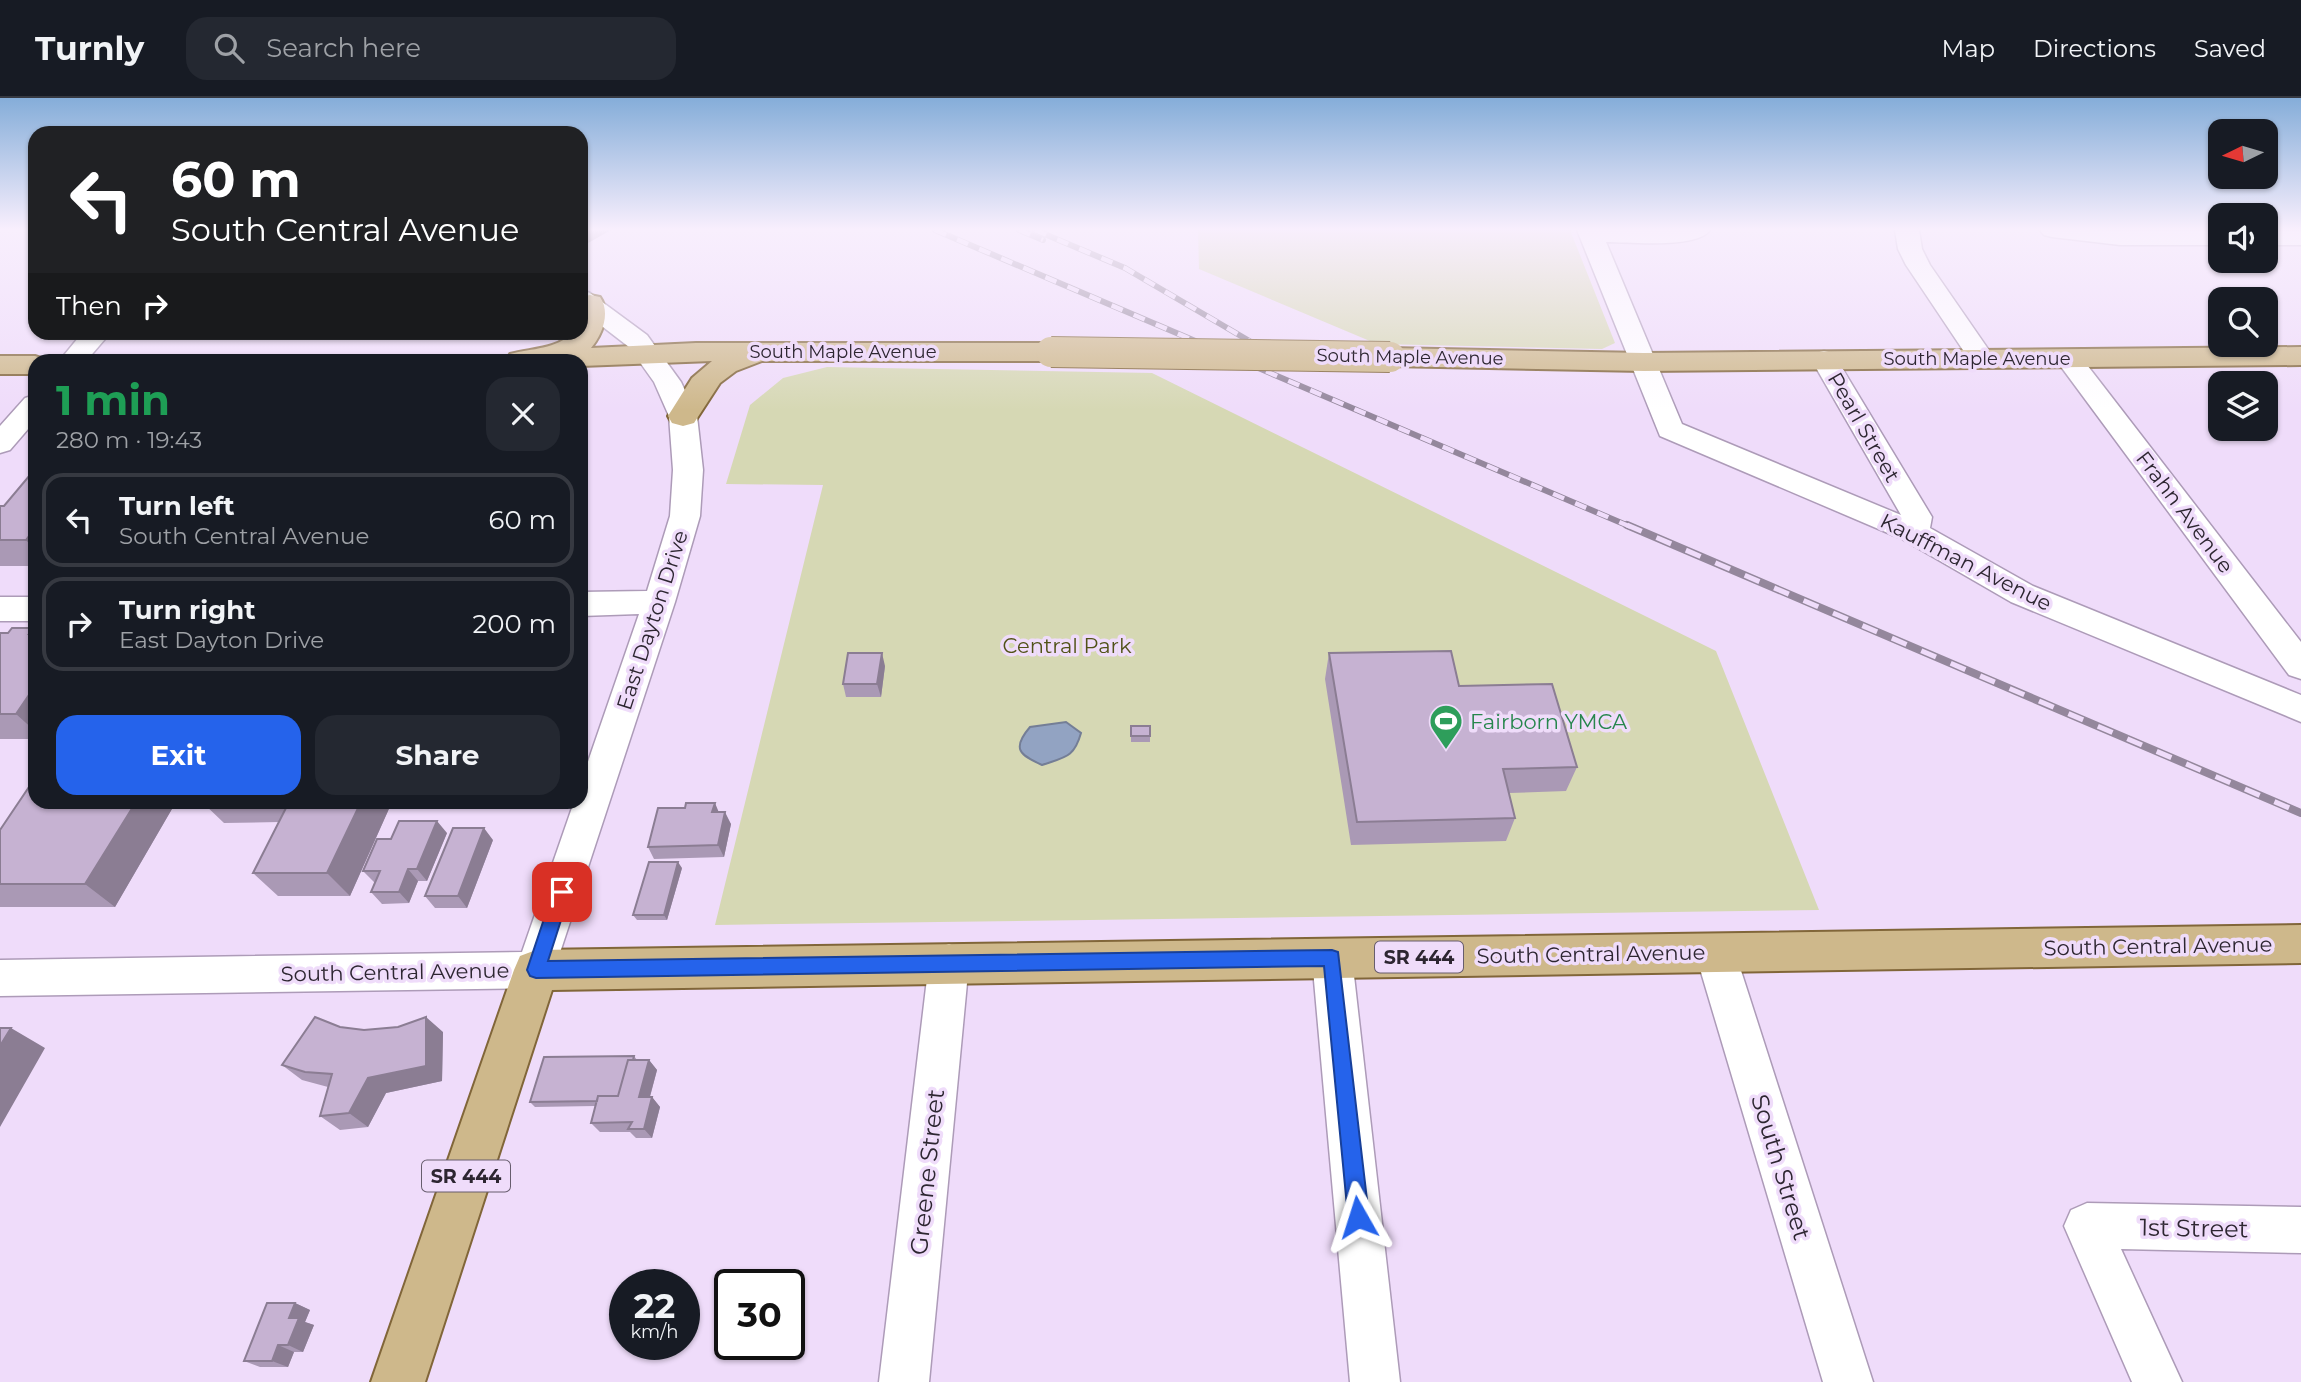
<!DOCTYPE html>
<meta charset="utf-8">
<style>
:root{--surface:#171b24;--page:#242831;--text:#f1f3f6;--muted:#9ea1a6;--line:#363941;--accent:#2563eb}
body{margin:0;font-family:Montserrat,sans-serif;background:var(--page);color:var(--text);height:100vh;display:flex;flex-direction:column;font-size:26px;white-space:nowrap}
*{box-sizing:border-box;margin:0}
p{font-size:23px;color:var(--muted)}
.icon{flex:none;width:38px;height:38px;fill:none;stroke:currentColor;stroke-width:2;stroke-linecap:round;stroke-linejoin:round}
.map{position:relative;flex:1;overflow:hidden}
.side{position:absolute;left:28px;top:256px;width:560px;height:455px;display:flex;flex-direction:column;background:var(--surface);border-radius:21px;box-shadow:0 2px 5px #0004}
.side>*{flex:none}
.top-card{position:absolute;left:28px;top:28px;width:560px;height:214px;border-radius:21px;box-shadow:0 2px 5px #0004;background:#202124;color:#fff;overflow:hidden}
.needle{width:46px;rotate:265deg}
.fabs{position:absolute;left:2208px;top:21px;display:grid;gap:14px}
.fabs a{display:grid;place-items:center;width:70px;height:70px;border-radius:14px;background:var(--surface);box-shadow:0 2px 5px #0004;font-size:35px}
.speed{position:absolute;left:609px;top:1171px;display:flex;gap:14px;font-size:35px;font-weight:700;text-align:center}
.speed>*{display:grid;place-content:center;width:91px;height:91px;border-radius:50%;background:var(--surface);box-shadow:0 2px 5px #0004;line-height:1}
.speed small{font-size:18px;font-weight:400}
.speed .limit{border:4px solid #111;border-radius:10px;background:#fff;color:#111}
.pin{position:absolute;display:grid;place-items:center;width:60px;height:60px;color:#fff;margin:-30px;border-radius:14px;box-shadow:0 4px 10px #0006}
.me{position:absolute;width:77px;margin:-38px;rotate:354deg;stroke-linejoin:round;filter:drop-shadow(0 0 5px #0008)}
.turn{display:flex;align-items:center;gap:24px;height:147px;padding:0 28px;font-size:32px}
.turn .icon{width:91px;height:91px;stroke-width:2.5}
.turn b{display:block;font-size:49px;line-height:60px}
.then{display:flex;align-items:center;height:66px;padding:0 28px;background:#0003;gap:14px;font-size:26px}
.round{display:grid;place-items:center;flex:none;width:74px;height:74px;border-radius:21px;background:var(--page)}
.headline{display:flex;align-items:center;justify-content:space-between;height:119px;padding:0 28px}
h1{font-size:42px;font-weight:700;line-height:52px;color:#1e9e55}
.button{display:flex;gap:14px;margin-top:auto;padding:14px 28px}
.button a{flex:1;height:80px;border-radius:21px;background:var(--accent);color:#fff;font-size:28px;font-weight:700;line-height:80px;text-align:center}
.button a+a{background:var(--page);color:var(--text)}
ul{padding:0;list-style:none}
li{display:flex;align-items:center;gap:21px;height:94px;margin:0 14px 10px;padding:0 14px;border:4px solid var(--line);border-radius:21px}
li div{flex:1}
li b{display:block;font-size:26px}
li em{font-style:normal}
header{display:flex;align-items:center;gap:42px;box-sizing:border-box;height:98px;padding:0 35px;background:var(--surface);border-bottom:2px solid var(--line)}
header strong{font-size:33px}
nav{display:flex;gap:38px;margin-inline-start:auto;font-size:24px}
.search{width:490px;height:63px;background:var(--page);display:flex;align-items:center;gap:18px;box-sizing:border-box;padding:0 24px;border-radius:21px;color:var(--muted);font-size:26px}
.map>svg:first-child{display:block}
</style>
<header>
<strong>Turnly</strong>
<div class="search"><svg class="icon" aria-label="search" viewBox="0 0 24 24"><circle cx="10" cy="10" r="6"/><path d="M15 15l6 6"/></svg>Search here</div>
<nav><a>Map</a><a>Directions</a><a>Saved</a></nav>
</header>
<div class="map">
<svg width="2301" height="1284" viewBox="0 0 2301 1284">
<rect width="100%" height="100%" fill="#efdcfa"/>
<path fill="#d6d8b4" d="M1198,132h372l45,113 -13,6 -225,-5 -178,-75z
M827,269l325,6 564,278 103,259 -1104,15 108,-440 -97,-1 24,-79 33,-27z"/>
<path fill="#92a3c2" stroke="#747e96" stroke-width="2" d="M1066,624l15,11c-7,25 -16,24 -39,32 -22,-10 -31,-16 -12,-38z"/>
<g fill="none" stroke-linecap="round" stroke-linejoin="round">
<defs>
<path id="minor" d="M1577,132h133c-13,19 -81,12 -104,12l76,182 219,91 -90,-156 4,-6 9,-2 9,2 99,164 -2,11 103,58 268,109v27l-290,-120 -109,-63 -242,-103z
M1895,132h24l3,19 8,16 65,94 -4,6 -9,2 -9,-2 -67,-100 -8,-16z
M2040,132l181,1v14h-101l-68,-8 -8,-2z
M2266,133h35v14h-35z
M581,192l9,3 57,42 34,47 16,34 6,54 -3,46 -25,86 -125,381 -14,5 -536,8v-36l522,-8 52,-150h7v-20l58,-168 -58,2v-24l66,-1 23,-75 3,-46 -4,-54 -15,-34 -25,-35 -48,-37z
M83,234h28l-24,28h-27z
M2068,252l9,2 224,290v37l-12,-4 -230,-311 -4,-6 4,-6z
M35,297v26l-25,29 -10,3v-27l25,-28z
M0,499h35v24h-35z
M1715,836l14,5 6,13 138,430h-50l-128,-430 6,-13z
M1332,842l14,5 6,13 48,424h-50l-38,-424 6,-13z
M949,846l14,5 6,13 -40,420h-50l50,-420 6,-13z
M2087,1105l214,4v46l-180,-4 61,133h-50l-68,-156 7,-16z"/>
<path id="major" d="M590,197l10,2c11,16 2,38 -9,51l105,-5h355l10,3 5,6 -5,6 -10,3h-289l-26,10 -16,12 -26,40 -11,3 -11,-3 -4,-7 24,-38 20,-17 -131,5v-6h-75l4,-6c22,-6 46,-4 63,-22h8v-35z
M2301,249v18l-657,6 -254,-5 -10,-3 -5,-6 5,-6 10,-3 254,5z
M0,258h35l12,4h-12v14h-35z
M2301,827v38l-1749,27 -127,392h-54l143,-412 6,-14 16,-6z"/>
</defs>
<use href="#minor" stroke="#ad9bb8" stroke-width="3"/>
<use href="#major" stroke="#816639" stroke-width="4"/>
<use href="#minor" fill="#fff" fill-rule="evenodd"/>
<use href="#major" fill="#ceb88b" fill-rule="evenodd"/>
<defs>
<path id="rail-far1" d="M935,132l696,297
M1019,132l24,10
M1035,132l90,38 138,81"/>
<path id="rail" d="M1627,427l674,288"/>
</defs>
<use href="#rail-far1" stroke="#94879c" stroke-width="6"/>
<use href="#rail" stroke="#94879c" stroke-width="8"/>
<use href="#rail-far1" stroke="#efdcfa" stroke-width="4.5" stroke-dasharray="12" stroke-linecap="butt"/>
<use href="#rail" stroke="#efdcfa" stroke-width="5" stroke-dasharray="16" stroke-linecap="butt"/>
<defs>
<path id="major-bridge" d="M1051,254l339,5"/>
</defs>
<use href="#major-bridge" stroke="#816639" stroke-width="32" stroke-linecap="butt"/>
<use href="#major-bridge" stroke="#ceb88b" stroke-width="30"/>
</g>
<path fill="#aa99b5" d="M35,371v97h-35v-60h4z
M35,531v110h-35v-106h8z
M1329,555l130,33 118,81 -11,24 -57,2 6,25 -9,23 -155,4 -26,-166z
M885,568l-4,31h-35l-3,-13z
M1131,628h19v16h-19z
M35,704h141l-61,105h-115v-77z
M202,704h190l-42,94h-72l-25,-23 26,-51 -55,1z
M719,714l12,12 -7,33 -70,2 -6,-12z
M447,735l-20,48h-9l-9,22 -27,1 -11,-12 4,-9 -12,-12 28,-32z
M493,742l-26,68h-32l-10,-12z
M682,770l-15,52h-30l-4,-5z
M340,929l24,3 79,2 -1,49 -56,12 -18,34 -28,3 -20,-14 8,-29 -26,-7 -20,-15z
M634,958l3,4h12l8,10 -7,27h2l8,10 -8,31h-16l-6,-6h-30l-9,-9 4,-17 -60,1 -5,-5z
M295,1205l15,7 -5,12 9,3 -11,27h-9l-6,15h-28l-16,-6z"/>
<path fill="#8b7d93" d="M581,132h30l-30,17z
M35,430v22l-9,-10z
M882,555l3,13 -4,31 -4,-13z
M35,588v45l-19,-17z
M136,704h40l-61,105 -30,-23z
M361,704h31l-42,94 -23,-23z
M715,705l5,12 -8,-3z
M725,714l6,12 -7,33 -6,-12z
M437,723l10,12 -20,48 -10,-12z
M484,730l9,12 -26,68 -9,-12z
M678,764l4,6 -15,52 -3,-5z
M408,771l10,12 -9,22 -10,-11z
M426,919l17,15 -1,49 -56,12 -18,34 -19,-14 19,-35z
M11,930l34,20 -45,79v-81z
M649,962l8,10 -10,37 -8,-10z
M652,999l8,10 -8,31 -8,-9z
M295,1205l15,7 -5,12 9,3 -11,27 -15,-7 1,-27z
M278,1247l16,7 -6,15 -16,-6z"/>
<path fill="#c6b2d2" stroke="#8b7d93" stroke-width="2" d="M35,371v59l-9,12h-26v-34h4z
M12,530h22l-5,6h6v52l-19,28h-16v-81h8z
M1451,553l8,35 93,-2 25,83 -74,2 12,49 -158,4 -28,-169z
M848,555h34l-5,31h-34z
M1131,628h19v10h-19z
M35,680v24h101l-51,82h-85v-54z
M289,704h72l-34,71h-74z
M686,705h29l-3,9h13l-7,33 -70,2 10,-39h27z
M399,723h38l-20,48h-9l-9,23h-28l9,-21h-17l14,-32h14z
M453,730h31l-26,68h-33z
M649,764h29l-14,53h-31z
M315,919l25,10 24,3 34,-3 28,-10v49l-58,12 -19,35 -29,3 12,-42 -27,-2 -23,-7z
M0,930h11l-11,18z
M634,958l-1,4h-5l-10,36h-20l-1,5 -67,1 14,-45z
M628,962h21l-10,37h13l-8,32h-16l4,-7 -41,1 7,-27h20z
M267,1205h28l-6,15h10l-11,27h-10l-6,16h-28z"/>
<linearGradient id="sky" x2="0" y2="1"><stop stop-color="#85add9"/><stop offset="0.42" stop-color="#f8effd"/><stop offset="1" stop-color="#f8effd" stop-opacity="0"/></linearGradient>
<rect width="2301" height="312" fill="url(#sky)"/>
<path fill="#2563eb" stroke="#184099" stroke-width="2" d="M562,786l6,3 2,5 -22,69 784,-11 6,2 31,265 -3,7 -8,3 -7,-3 -3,-7 -24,-251 -788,12 -6,-2 -3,-6 26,-78 2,-5z"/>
<defs>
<symbol id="stadium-pin" viewBox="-11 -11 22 30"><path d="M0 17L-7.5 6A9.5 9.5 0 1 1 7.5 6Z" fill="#2e9e5b" stroke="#efdcfa"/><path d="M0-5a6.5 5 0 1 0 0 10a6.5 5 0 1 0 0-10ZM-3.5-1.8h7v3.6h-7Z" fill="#fff"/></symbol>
</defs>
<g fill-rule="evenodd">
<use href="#stadium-pin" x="1427" y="604" width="38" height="52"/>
</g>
<g text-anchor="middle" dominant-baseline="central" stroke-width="7" stroke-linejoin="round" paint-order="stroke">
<g font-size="18" fill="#2d2631" stroke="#efdcfa">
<text x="843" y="254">South Maple Avenue</text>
<text transform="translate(1410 259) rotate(1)">South Maple Avenue</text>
<text x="1977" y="261">South Maple Avenue</text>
</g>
<g fill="#efdcfa" stroke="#675d6d" stroke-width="2">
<rect x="1375" y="843.5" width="88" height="31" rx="5"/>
<rect x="422" y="1062.5" width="88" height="31" rx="5"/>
</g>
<g font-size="19" font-weight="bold" fill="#2d2631">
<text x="1419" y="859">SR 444</text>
<text x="466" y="1078">SR 444</text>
</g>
<g font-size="21" fill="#2d2631" stroke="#efdcfa">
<text transform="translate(1864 329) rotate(60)">Pearl Street</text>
<text transform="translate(2185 414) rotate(53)">Frahn Avenue</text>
<text transform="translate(1966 464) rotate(27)">Kauffman Avenue</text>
<text transform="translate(652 522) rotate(-72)">East Dayton Drive</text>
<text transform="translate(2158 848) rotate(-1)">South Central Avenue</text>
<text transform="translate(1591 856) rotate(-1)">South Central Avenue</text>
<text transform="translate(395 874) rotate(-1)">South Central Avenue</text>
</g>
<g font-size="21" fill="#515218" stroke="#efdcfa">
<text x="1067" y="547">Central Park</text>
</g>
<g font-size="21" fill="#27864d" stroke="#efdcfa" text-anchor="start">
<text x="1470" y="623">Fairborn YMCA</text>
</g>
<g font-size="24" fill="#2d2631" stroke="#efdcfa">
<text transform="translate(1781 1069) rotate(73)">South Street</text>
<text transform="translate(927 1074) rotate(-84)">Greene Street</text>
<text transform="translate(2194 1130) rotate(1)">1st Street</text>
</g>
</g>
</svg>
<div class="fabs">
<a><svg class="needle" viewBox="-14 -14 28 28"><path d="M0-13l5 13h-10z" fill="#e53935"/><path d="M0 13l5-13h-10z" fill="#9ea1a6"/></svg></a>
<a><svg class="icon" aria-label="sound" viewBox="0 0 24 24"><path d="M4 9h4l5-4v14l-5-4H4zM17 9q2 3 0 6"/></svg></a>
<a><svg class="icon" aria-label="search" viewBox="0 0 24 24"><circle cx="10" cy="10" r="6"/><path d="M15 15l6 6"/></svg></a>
<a><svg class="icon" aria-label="layers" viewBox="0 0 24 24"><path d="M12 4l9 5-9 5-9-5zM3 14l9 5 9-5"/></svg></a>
</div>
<div class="speed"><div>22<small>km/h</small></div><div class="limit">30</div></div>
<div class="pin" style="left:562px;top:794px;background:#d93025"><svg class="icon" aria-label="arrive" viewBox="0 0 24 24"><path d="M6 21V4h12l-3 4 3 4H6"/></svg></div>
<svg class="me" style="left:1358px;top:1119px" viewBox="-20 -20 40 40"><path d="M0-17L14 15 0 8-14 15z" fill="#2563eb" stroke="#fff" stroke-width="4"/></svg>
<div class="top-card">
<div class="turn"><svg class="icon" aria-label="left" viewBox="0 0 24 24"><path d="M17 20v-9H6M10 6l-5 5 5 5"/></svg><div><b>60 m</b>South Central Avenue</div></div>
<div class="then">Then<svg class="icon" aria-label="right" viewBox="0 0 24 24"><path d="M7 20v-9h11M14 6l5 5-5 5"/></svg></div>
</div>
<section class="side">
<div class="headline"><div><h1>1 min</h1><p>280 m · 19:43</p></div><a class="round"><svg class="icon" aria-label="close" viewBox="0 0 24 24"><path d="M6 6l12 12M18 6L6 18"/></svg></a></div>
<ul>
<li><svg class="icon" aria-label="left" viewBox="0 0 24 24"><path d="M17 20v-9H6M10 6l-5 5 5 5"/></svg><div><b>Turn left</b><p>South Central Avenue</p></div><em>60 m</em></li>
<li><svg class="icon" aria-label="right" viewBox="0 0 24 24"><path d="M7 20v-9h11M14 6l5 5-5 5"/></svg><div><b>Turn right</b><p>East Dayton Drive</p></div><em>200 m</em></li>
</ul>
<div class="button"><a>Exit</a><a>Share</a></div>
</section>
</div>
